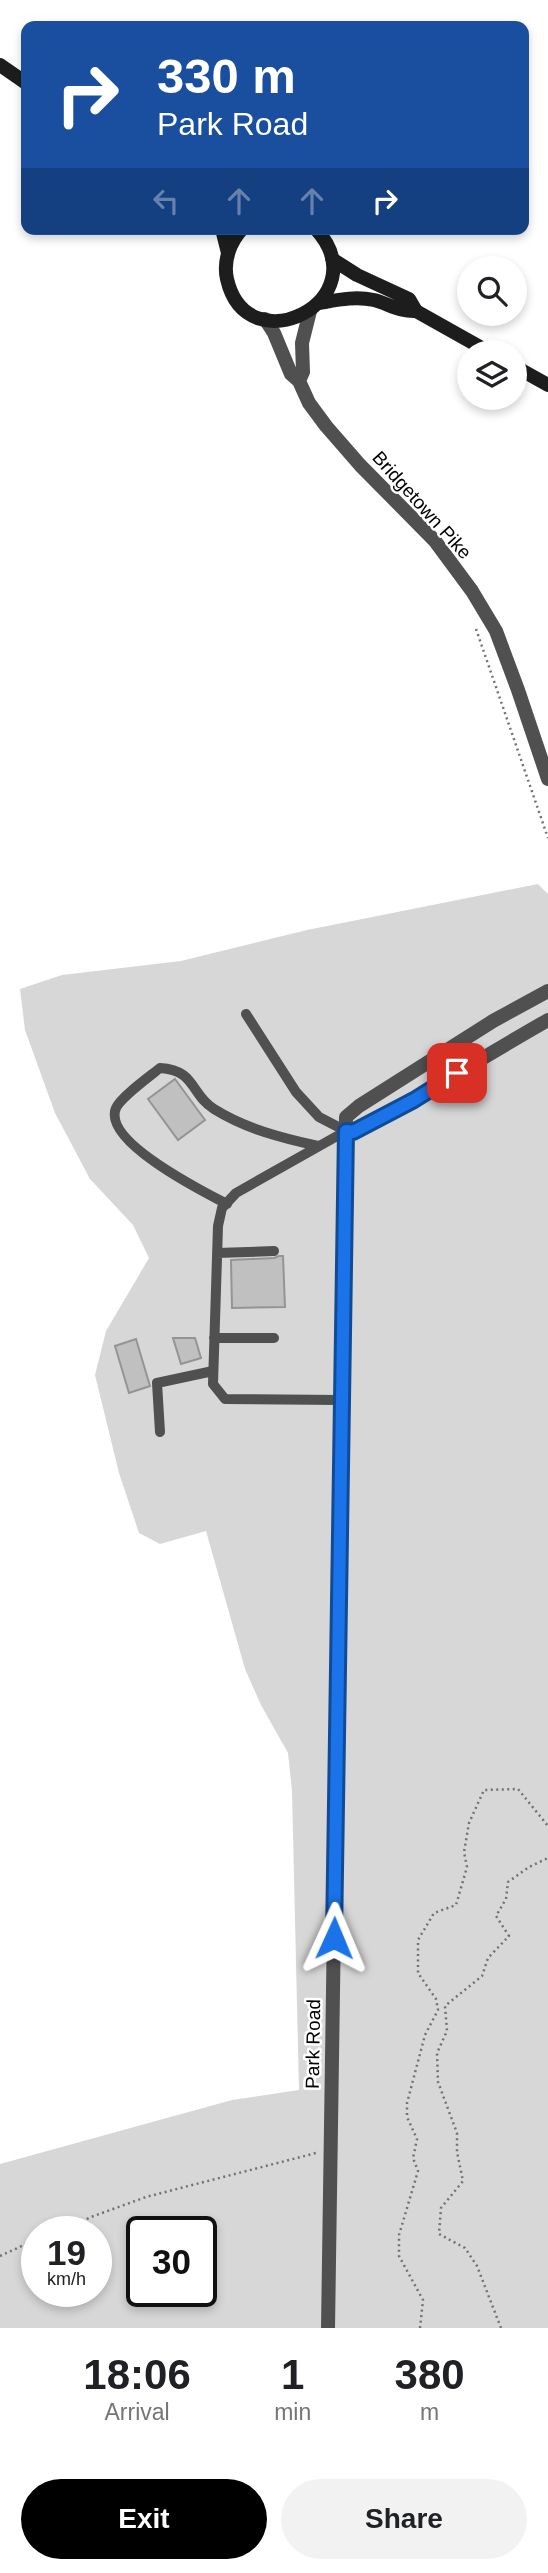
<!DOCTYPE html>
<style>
:root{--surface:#fff;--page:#f2f2f2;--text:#202124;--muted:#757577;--accent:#000}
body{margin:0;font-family:Helvetica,sans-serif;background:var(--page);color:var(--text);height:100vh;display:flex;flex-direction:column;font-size:26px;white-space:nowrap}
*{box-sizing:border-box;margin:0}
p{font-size:23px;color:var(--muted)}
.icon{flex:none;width:38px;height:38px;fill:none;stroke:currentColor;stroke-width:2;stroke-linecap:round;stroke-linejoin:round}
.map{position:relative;height:2328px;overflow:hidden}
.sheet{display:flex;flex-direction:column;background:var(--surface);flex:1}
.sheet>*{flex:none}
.guide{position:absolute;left:21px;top:21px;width:508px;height:214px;border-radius:14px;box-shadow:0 4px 10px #0003;background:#1a4fa0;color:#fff;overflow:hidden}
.tools{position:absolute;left:457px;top:256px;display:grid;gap:14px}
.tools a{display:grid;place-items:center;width:70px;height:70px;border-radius:50%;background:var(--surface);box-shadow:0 4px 10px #0003;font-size:35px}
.speed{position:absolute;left:21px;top:2216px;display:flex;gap:14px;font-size:35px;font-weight:700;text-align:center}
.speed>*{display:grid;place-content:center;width:91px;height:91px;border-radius:50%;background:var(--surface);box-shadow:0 4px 10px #0003;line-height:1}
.speed small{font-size:18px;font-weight:400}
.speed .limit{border:4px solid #111;border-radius:10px;background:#fff;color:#111}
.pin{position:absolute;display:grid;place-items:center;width:60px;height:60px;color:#fff;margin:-30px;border-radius:14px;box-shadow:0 4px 10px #0006}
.me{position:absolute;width:77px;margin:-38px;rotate:1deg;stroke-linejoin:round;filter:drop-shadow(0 0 5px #0008)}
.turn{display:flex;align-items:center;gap:24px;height:147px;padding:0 21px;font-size:32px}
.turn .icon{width:91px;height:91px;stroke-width:2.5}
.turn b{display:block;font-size:49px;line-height:60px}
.lanes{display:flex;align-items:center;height:66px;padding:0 21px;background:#0003;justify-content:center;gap:35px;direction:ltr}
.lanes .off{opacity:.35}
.eta{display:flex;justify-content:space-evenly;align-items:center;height:119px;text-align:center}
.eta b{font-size:42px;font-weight:700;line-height:49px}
.button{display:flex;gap:14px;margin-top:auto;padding:14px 21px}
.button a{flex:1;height:80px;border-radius:42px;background:var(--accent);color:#fff;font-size:28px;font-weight:700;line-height:80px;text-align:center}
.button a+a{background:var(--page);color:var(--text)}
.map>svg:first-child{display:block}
</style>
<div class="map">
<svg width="548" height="2328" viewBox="0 0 548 2328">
<rect width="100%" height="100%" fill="#fff"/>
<path fill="#d7d7d7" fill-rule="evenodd" d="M538,884l10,10v1434h-548v-164l232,-64 67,-10 -7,-299 -4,-38 -27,-48 -16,-36 -39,-138 -46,13 -21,-11 -20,-60 -24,-98 11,-44 43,-73 -16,-33 -43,-46 -35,-66 -30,-83 -5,-41 42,-14 119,-14 126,-31zM37,2231h59v60h-59zM142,2231h59v60h-59z"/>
<path fill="#c0c0c0" stroke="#949494" stroke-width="2" d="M175,1079l30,41 -27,20 -30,-41z
M279,1256h4l2,51 -53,1 -1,-48 43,-2z
M173,1338h22l6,20 -20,6z
M136,1339l14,47 -21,7 -14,-47z"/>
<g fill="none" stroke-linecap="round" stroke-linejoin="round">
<path stroke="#727272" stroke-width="2.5" stroke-dasharray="2 3.5" stroke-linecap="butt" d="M476,629l72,209
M62,2231l29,-14 55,-20 170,-44
M0,2256l37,-17
M420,2328l3,-28 -24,-44v-21l19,-64 -5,-13 4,-19 -10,-22v-14l18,-68 13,-25 -2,-11 -18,-26v-33l16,-27 22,-8 11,-38 -3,-15 5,-29 15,-33 34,-1 30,37
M501,2328l-24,-62 -12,-18 -26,-14 2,-26 22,-27 -6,-29v-19l-19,-51 -1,-29 10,-22 -2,-25 37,-30 6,-18 21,-22 -13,-20 10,-17 2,-17 21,-15 19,-9"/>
<path stroke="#505050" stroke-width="10" d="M246,1014l50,78 23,25 27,14
M227,1204c-23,-12 -125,-63 -111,-96 5,-11 33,-31 44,-40 36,2 30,26 54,41 32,20 68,29 104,37
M217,1253l57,-2
M214,1338h60
M340,1400l-115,-1 -12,-15 5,-158 4,-18 14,-15 110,-62
M160,1432l-3,-49 56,-12"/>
<path stroke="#505050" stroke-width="14" d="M346,1131l7,1c67,-35 130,-75 195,-112
M328,2328l18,-1211 13,-11 134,-85 55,-30"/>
<path stroke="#505050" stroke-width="14" d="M265,319l9,14 17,41 8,7 10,22 17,23 34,39 75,76 37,50 24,40 22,59 30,89
M299,381l4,-9 -1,-29 8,-32"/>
<path stroke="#1d1d1d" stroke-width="14" d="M0,65l26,18
M222,229l6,24
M242,229c-12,13 -19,32 -15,50 20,88 153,21 89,-50
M332,259l25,16 52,24 7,12 73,41
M319,303c18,-3 36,-7 55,-3 15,4 26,12 42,11
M514,366l34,19"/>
</g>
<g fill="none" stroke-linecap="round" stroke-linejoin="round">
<defs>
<path id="route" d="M334,1938l12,-807 7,1 61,-32 43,-27"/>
</defs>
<use href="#route" stroke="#114b97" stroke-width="18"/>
<use href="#route" stroke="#1a73e8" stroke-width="12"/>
</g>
<g text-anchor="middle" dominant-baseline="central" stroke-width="5" stroke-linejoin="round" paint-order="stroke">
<g font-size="19" fill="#000" stroke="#fff">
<text transform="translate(422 505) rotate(48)">Bridgetown Pike</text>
<text transform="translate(313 2044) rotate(-89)">Park Road</text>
</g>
</g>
</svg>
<div class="tools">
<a><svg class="icon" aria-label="search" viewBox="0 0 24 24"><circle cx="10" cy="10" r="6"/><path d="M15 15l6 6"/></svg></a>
<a><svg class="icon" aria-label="layers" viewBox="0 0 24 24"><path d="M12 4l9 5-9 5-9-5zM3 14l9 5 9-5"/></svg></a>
</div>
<div class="speed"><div>19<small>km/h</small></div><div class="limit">30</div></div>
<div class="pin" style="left:457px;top:1073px;background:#d93025"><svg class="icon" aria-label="arrive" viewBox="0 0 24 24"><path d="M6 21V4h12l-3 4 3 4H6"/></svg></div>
<svg class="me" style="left:334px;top:1938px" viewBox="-20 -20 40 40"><path d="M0-17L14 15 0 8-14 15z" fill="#1a73e8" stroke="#fff" stroke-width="4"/></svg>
<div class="guide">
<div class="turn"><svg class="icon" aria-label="right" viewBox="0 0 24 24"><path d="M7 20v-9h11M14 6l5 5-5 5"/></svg><div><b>330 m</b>Park Road</div></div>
<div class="lanes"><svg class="icon off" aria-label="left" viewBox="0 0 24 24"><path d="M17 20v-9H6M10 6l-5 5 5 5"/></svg><svg class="icon off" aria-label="ahead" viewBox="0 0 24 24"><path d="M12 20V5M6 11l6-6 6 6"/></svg><svg class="icon off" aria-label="ahead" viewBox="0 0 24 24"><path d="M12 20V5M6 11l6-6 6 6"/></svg><svg class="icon" aria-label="right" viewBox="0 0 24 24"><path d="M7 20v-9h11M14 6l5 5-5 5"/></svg></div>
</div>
</div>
<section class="sheet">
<div class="eta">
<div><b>18:06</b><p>Arrival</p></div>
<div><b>1</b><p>min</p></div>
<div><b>380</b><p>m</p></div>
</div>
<div class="button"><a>Exit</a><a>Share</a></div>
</section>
